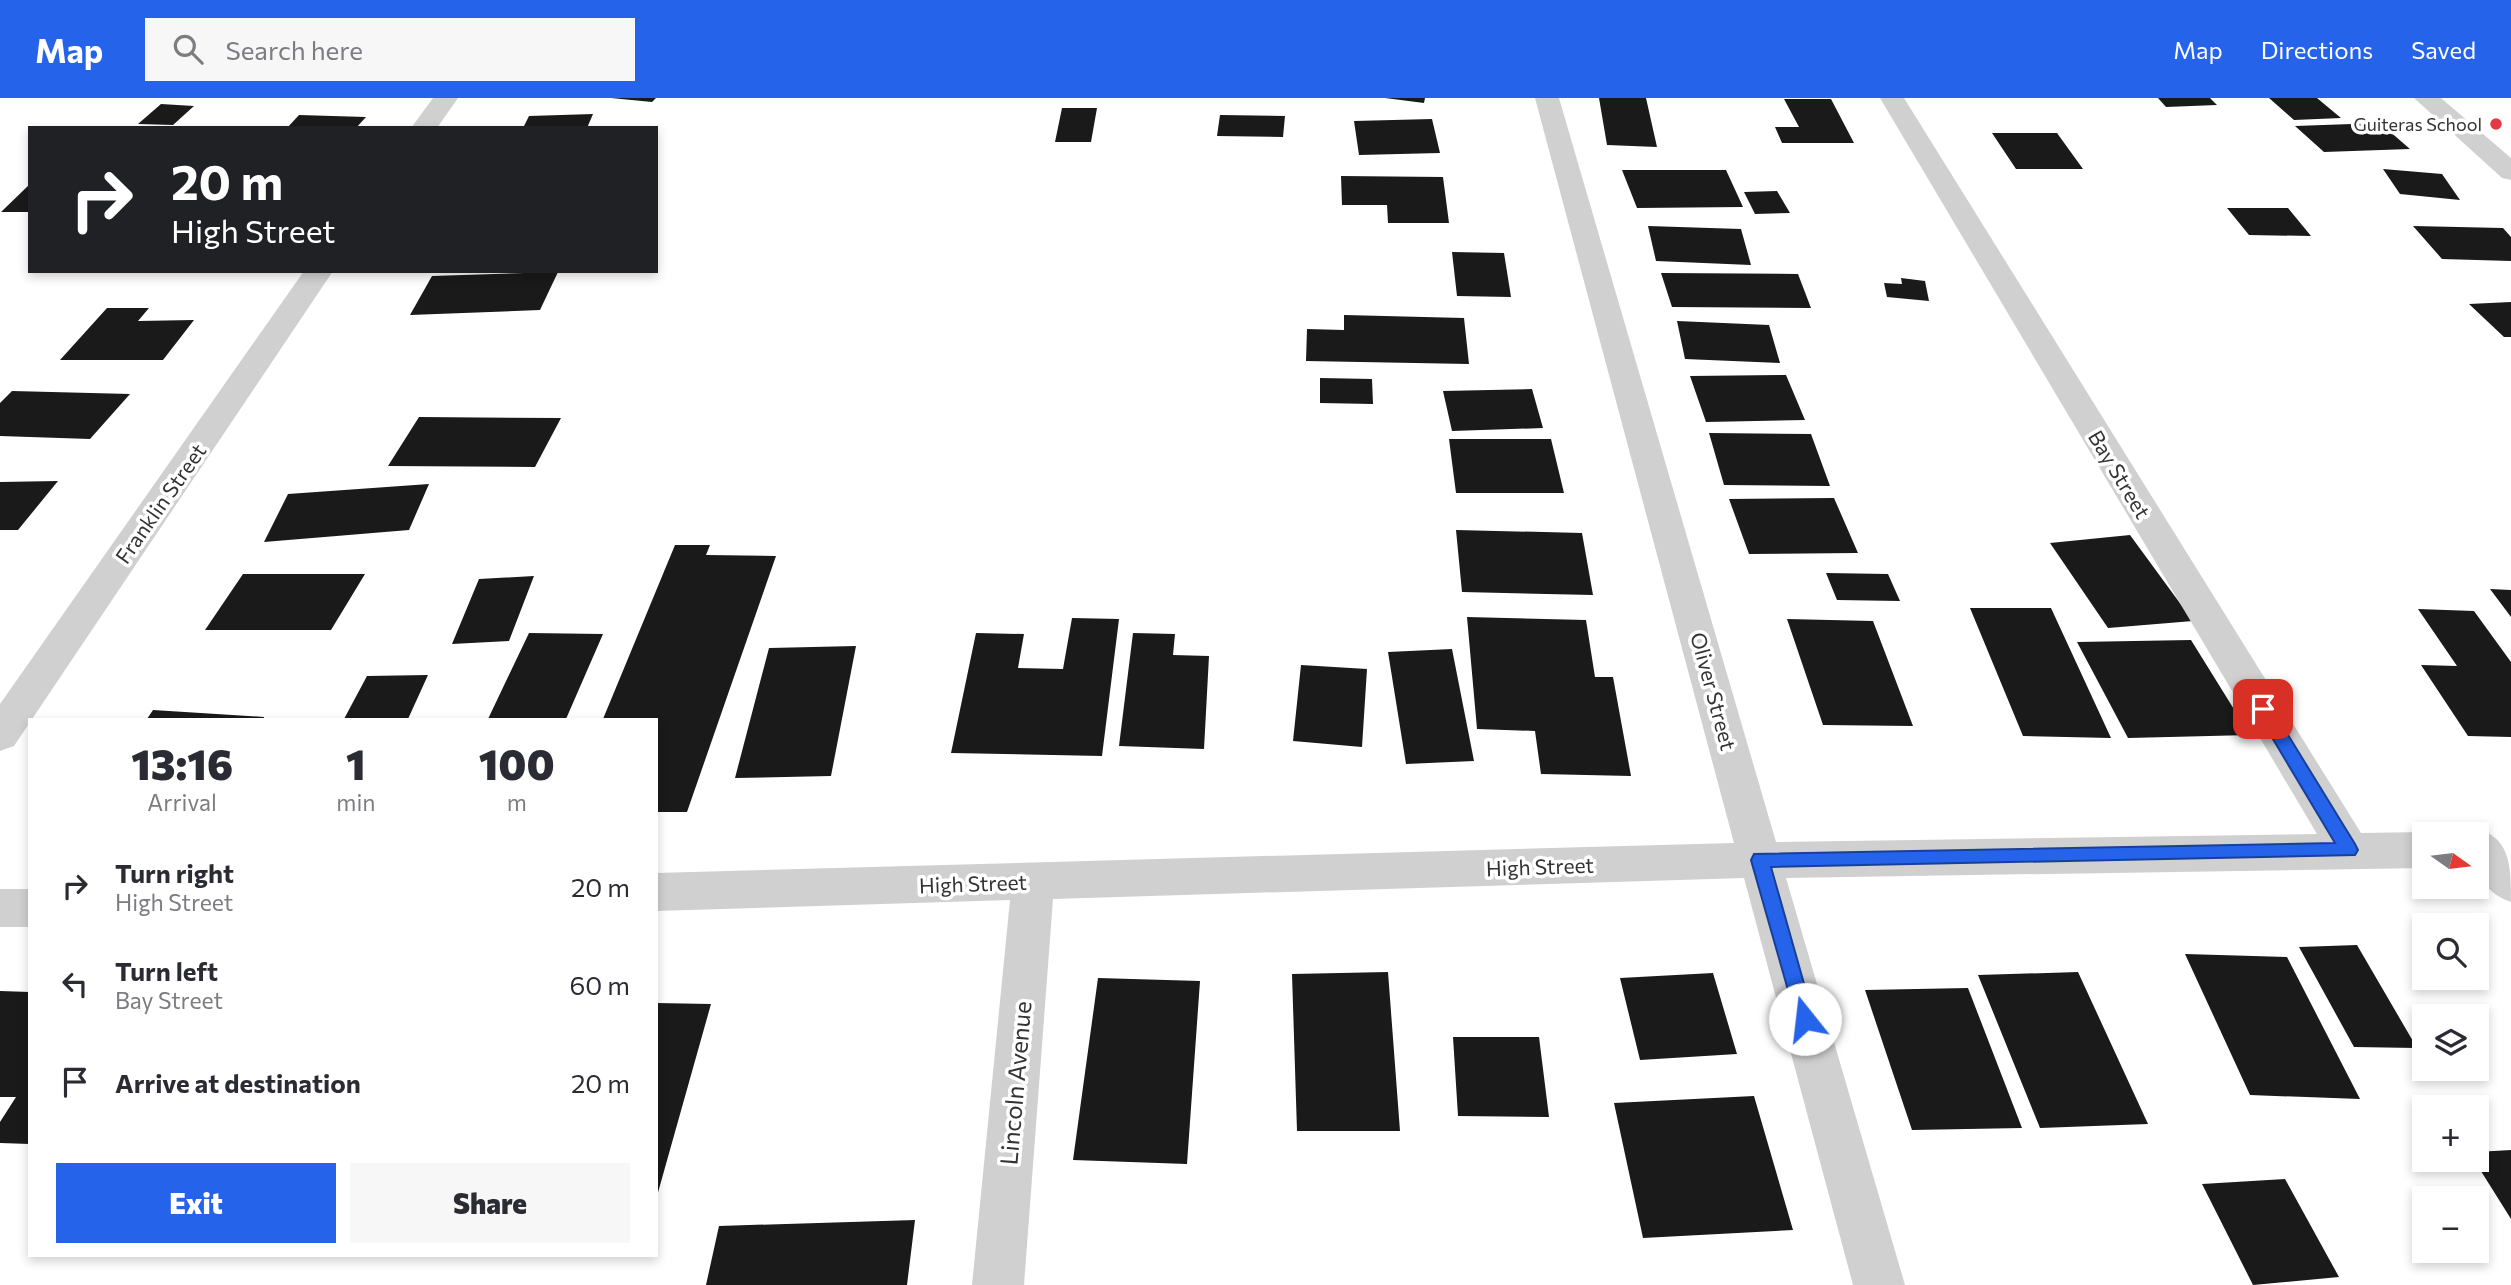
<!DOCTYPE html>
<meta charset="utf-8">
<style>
:root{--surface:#fff;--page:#f7f7f7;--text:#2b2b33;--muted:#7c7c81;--accent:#2563eb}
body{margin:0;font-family:Commissioner,sans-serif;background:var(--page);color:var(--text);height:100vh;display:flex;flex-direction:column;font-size:26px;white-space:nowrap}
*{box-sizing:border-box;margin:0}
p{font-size:23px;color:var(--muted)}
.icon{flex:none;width:38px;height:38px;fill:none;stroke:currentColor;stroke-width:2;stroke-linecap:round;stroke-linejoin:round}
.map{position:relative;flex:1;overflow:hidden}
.panel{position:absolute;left:28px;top:620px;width:630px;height:539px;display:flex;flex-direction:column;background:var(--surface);border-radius:0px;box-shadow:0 4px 10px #0003}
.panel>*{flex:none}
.hud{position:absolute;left:28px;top:28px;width:630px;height:147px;border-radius:0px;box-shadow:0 4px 10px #0003;background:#202124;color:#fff;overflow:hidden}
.needle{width:46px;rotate:104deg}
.buttons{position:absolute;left:2412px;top:724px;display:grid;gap:14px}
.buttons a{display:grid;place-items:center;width:77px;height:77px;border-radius:0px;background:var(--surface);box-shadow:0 4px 10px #0003;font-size:35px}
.pin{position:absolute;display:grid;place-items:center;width:60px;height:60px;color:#fff;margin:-30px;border-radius:14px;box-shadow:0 4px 10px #0006}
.me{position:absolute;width:77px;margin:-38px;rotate:344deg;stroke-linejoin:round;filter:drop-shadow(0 0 5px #0008)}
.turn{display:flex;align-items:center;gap:24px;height:147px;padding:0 28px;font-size:32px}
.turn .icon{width:91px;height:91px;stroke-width:2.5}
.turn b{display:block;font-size:49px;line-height:60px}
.eta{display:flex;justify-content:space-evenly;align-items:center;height:119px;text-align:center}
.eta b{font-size:42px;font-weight:800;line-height:49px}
.cta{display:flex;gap:14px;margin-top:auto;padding:14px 28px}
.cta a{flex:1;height:80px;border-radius:0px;background:var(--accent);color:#fff;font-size:28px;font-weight:800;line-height:80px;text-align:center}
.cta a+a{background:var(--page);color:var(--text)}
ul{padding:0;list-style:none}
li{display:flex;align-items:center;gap:21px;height:98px;padding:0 28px}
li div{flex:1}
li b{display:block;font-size:26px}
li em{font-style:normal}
header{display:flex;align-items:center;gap:42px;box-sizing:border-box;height:98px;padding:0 35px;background:var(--accent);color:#fff}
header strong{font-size:33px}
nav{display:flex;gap:38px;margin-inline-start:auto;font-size:24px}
.search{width:490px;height:63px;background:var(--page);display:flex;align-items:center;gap:18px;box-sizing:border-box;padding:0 24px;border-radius:0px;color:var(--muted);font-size:26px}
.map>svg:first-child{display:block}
</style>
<header>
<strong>Map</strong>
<div class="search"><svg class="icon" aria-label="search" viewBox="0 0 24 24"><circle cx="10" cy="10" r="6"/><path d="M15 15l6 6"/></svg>Search here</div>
<nav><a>Map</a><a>Directions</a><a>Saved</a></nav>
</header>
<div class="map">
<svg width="2511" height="1187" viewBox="0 0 2511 1187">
<rect width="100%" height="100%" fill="#fff"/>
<path fill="#1a1a1a" d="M611,0h45l-4,4z
M1385,0h40l-1,5z
M1599,0h47l11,49 -50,-2z
M2158,0h52l7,7 -51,2z
M2269,0h48l24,20 -47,2z
M1784,1h47l23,44h-72l-7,-16h24z
M161,6l33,2 -21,19 -35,-1z
M1062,10h35l-6,34h-36z
M593,16l-6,14h-64l6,-12z
M299,17l67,2 -10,11h-69z
M1220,17l65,1 -2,21 -66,-1z
M1432,21l8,34 -81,2 -5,-34z
M2380,25l30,26 -86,3 -29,-26z
M1992,35h65l26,36h-67z
M2383,71l59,5 18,26 -60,-6z
M1622,72h104l17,37 -106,1z
M1341,78l102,1 6,46h-61l-1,-18h-45z
M30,86v28h-29z
M1777,93l13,22 -35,1 -11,-22z
M2227,110h61l23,28 -62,-1z
M1648,128l93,3 10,36 -95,-4z
M2413,128l90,2 8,9v24l-69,-2z
M1452,154l52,1 7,44 -54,-1z
M558,174l-18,38 -130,5 22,-39z
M1661,175l137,1 13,34 -139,-1z
M1901,180l24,3 4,20 -42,-4 -3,-14 18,1z
M2511,204v35h-7l-35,-33z
M107,210h42l-11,13 56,-1 -31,40h-103z
M1344,217l120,3 5,46 -163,-3 1,-32 37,1z
M1677,223l92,4 11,38 -95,-4z
M1786,277l19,45 -99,2 -16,-46z
M1320,280l52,1 1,25 -53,-1z
M1532,291l11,39 -91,3 -9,-40z
M12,293l118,3 -40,45 -90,-3v-33z
M419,319l142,1 -26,49 -147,-1z
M1709,335l102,1 19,52 -106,-1z
M1449,341h102l13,54h-108z
M58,383l-40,49h-18v-48z
M429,386l-20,46 -145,12 24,-48z
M1834,400l24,55 -109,1 -20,-55z
M1456,432l126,3 11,62 -131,-3z
M2130,437l63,86 -85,7 -58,-85z
M675,447h35l-4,10 70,1 -89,256h-31v-93h-53z
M1826,475l62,1 12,27 -63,-1z
M243,476h122l-34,56h-126z
M534,478l-25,65 -57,3 27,-65z
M2490,491l21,1v27z
M1970,510h81l60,130 -88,-2z
M2418,511l56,2 37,51v75l-43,-1 -47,-71 36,1z
M1467,519l119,3 9,57h18l18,99 -90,-2 -6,-43 -58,-2z
M1072,520l47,1 -17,137 -151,-3 25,-120 48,1 -6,34 45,1z
M1787,521l86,2 40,105 -90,-1z
M529,535l74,1 -37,85h-78z
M1133,535l42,1 -2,21 36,1 -5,93 -85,-3z
M2191,542l59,95 -122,3 -51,-96z
M856,548l-25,130 -96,2 34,-130z
M1452,551l22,112 -68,3 -18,-112z
M1301,567l66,4 -5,78 -69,-6z
M428,577l-20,44h-64l23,-43z
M153,612l111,7v2h-117z
M2357,847l60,103 -63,-1 -55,-100z
M2185,856l102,3 73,142 -110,-4z
M1388,874l12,159h-103l-5,-157z
M2078,874l70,152 -108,4 -62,-153z
M1713,875l24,81 -97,6 -20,-82z
M1098,880l102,3 -13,183 -114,-4z
M1968,890l54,140 -110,2 -47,-140z
M0,893l30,1v152l-30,-1v-21l16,-25h-16z
M656,905l55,1 -54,192h-1z
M1453,939h86l10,80 -91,-1z
M1754,998l39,134 -150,8 -29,-135z
M2511,1052v69l-37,-59h2v-8z
M2285,1081l54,98 -86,8 -51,-101z
M915,1122l-8,65h-201l13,-59z"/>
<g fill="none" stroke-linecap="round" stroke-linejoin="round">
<path fill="#d0d0d0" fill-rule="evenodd" d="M433,0h25l-21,30h-26z
M1535,0h24l217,744 541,-8 -437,-736h24l457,735 63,-1 7,3h-7v33l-638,10 119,407h-52l-109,-407 -691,21 -29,386h-52l38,-385 -354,11v-38l1078,-30z
M2414,0h27l70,60v22l-9,-2z
M304,173h29l-319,475 -14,5v-47z
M2488,735c23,12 23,39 23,69 -32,-11 -35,-34 -35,-65z
M0,791h30v38h-30z"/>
</g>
<path fill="#2563eb" stroke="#184099" stroke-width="2" d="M2263,604l6,2 86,140 3,6 -3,5 -584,12 43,152 -2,6 -7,3 -7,-3 -47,-165 3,-6 581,-11 -80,-134z"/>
<circle fill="#e63946" stroke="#fff" stroke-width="2.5" cx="2496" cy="26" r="7"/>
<g text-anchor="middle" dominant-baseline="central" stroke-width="7" stroke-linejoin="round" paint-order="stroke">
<g font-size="18" fill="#333" stroke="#fff" text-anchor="end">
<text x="2482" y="26">Guiteras School</text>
</g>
<g font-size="21" fill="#333" stroke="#fff">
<text transform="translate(2120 376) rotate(59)">Bay Street</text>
<text transform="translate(160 405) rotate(-55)">Franklin Street</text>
<text transform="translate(1714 593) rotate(75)">Oliver Street</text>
<text transform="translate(1540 768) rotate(-2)">High Street</text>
<text transform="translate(973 785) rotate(-2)">High Street</text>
</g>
<g font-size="24" fill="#333" stroke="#fff">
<text transform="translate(1015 985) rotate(-85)">Lincoln Avenue</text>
</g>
</g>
</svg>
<div class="buttons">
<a><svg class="needle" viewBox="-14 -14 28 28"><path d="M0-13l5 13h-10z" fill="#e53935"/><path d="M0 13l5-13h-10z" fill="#7c7c81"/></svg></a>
<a><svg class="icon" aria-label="search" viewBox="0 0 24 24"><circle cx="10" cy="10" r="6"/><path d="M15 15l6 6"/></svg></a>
<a><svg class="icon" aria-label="layers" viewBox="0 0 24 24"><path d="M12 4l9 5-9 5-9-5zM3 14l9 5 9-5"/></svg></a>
<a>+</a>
<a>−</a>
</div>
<div class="pin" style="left:2263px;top:611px;background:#d93025"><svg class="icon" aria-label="arrive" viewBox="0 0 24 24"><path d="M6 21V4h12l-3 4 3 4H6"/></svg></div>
<svg class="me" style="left:1805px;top:921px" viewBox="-20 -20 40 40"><circle r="19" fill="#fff"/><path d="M0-13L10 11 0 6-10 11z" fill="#2563eb"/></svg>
<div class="hud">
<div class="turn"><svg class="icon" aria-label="right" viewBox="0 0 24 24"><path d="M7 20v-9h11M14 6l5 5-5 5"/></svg><div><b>20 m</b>High Street</div></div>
</div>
<section class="panel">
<div class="eta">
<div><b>13:16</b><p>Arrival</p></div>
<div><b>1</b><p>min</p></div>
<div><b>100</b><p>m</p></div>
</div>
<ul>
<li><svg class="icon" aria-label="right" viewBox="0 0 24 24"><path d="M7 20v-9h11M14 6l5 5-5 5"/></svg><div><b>Turn right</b><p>High Street</p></div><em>20 m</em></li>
<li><svg class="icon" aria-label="left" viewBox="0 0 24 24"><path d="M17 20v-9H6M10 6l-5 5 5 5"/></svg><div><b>Turn left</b><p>Bay Street</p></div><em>60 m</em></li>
<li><svg class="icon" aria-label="arrive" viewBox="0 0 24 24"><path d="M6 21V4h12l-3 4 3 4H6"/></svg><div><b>Arrive at destination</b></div><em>20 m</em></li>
</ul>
<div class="cta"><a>Exit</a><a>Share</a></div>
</section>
</div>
